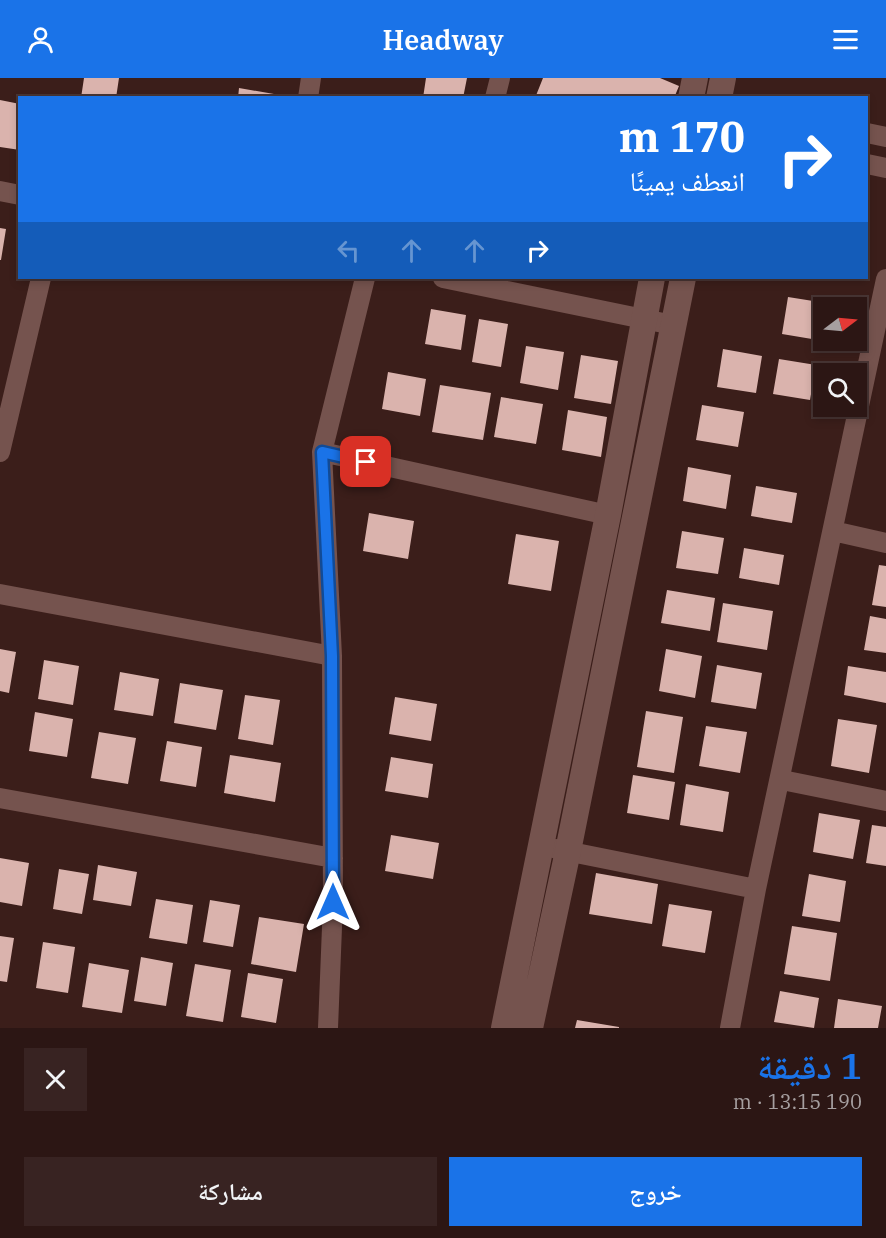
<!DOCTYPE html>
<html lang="ar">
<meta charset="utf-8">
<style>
:root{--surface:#2c1614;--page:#382322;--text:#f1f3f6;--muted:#a69fa0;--line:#483534;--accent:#1a73e8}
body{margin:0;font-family:"IBM Plex Serif","Noto Naskh Arabic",serif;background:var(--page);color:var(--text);direction:rtl;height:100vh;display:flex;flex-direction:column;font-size:22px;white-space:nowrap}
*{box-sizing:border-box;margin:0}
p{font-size:20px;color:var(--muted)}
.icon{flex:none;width:33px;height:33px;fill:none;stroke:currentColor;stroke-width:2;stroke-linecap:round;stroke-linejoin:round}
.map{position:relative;height:950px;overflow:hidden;direction:ltr}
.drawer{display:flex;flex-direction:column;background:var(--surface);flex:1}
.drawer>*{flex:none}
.top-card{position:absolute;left:18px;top:18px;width:850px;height:183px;border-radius:0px;box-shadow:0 3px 9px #0003,0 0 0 2px var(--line);direction:rtl;background:#1a73e8;color:#fff;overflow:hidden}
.needle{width:39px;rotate:74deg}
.fabs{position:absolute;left:813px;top:219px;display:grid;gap:12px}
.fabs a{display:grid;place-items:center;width:54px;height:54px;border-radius:0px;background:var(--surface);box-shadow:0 3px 9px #0003,0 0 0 2px var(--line);font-size:30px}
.pin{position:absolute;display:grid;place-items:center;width:51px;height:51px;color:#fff;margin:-26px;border-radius:12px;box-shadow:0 3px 9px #0006}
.me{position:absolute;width:66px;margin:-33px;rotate:0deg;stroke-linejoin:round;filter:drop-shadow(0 0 4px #0008)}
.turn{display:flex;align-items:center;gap:21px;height:126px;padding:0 24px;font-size:27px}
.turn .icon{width:78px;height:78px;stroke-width:2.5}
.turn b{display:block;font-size:42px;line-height:51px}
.lanes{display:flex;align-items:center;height:57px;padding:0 24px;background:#0003;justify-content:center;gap:30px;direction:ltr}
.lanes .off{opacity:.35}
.round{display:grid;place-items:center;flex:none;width:63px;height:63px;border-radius:0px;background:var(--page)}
.overview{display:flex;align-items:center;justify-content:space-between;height:102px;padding:0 24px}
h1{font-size:36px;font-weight:600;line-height:45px;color:var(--accent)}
.action{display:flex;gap:12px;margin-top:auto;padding:12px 24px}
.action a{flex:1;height:69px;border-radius:0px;background:var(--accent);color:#fff;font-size:24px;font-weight:600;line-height:69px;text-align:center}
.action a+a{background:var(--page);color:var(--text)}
header{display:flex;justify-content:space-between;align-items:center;height:78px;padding:0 24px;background:var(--accent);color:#fff;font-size:27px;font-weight:600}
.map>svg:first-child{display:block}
</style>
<header><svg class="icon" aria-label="menu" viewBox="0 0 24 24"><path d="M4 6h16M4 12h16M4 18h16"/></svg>Headway<svg class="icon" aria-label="person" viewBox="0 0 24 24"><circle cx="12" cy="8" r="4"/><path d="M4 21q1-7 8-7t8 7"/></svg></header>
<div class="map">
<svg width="886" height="950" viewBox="0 0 886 950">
<rect width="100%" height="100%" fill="#3b1e1a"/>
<path fill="#dab3ad" d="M84,0h35l-3,20h-35z
M426,0h41l-4,20h-40z
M543,0h117l19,8 -5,12h-139z
M239,10l35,6v4h-36z
M0,22l20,4v46l-20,-3z
M0,150l6,1 -5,31h-1z
M788,219l44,7v4h-8v33l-42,-7z
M431,231l35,6 -5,35 -36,-6z
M479,241l29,5 -7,43 -29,-5z
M526,268l38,6 -6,38 -38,-7z
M723,271l39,7 -6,37 -39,-6z
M581,277l37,6 -7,43 -37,-6z
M779,281l37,6 -6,35 -37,-6z
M388,294l38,7 -6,37 -38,-7z
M440,307l51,8 -8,47 -51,-8z
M501,319l42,7 -7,40 -42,-7z
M702,327l42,7 -6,35 -42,-7z
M568,332l39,7 -6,40 -39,-7z
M688,389l43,8 -5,34 -43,-8z
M756,408l41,7 -5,30 -41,-7z
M369,435l45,8 -6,38 -45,-8z
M682,453l42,7 -6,36 -42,-6z
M516,456l43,7 -8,50 -43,-7z
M744,470l40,7 -5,30 -40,-7z
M879,487l7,1v41l-14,-2z
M667,512l48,8 -5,33 -49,-8z
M723,525l50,8 -6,39 -50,-8z
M870,538l16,3v34l-22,-3z
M0,571l16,3 -7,41 -9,-2z
M666,571l36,7 -7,42 -36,-7z
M44,582l35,6 -6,39 -35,-6z
M717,587l45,8 -6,36 -45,-7z
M848,588l38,6v31l-42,-8z
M120,594l39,7 -6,37 -39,-6z
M180,605l43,7 -7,40 -42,-7z
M245,617l35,5 -7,45 -35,-6z
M395,619l42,7 -6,37 -42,-7z
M646,633l37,6 -9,56 -37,-6z
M35,634l38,7 -6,38 -38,-6z
M838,641l39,6 -8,48 -38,-7z
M706,648l41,6 -7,41 -41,-7z
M99,654l37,6 -8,46 -37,-6z
M167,663l35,6 -6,40 -36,-6z
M230,677l51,8 -6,39 -51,-9z
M391,679l42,7 -5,34 -43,-7z
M633,697l42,7 -6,38 -42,-7z
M686,706l43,8 -6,40 -43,-7z
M819,735l41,7 -7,39 -40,-7z
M872,747l14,2v39l-20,-3z
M391,757l48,8 -6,36 -48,-8z
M0,780l29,5 -7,43 -22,-4z
M98,787l39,7 -6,34 -38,-6z
M59,791l30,5 -7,40 -29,-5z
M596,795l62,11 -6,40 -63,-10z
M809,796l37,7 -6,41 -38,-6z
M156,821l37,6 -6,39 -38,-6z
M210,822l30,5 -7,42 -30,-5z
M669,826l43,7 -7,42 -43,-7z
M259,839l45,7 -8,48 -45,-8z
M792,848l45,7 -7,48 -46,-7z
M0,858l14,2 -7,44 -7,-1z
M43,864l32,5 -7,46 -32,-5z
M141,879l32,6 -7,43 -32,-5z
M89,885l40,7 -7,43 -40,-6z
M195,886l36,6 -8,52 -37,-6z
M248,895l35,6 -7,44 -35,-6z
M780,913l39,7 -5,30 -40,-6z
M838,921l44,7 -4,22h-44z
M577,942l42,7v1h-44z"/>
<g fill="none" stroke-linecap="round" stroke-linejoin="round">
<path stroke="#75534e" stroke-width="20" d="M308,20l3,-20
M495,20l5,-20
M867,55l19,4
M867,86l19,4
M0,113l20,4
M443,200l230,47
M0,374l41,-174
M322,374l286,63
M833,453l53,12
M0,516l332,62
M782,702l104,21
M0,720l333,60
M556,771l200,40
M328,950l5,-126 -1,-246 -10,-204 43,-174
M730,950l26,-139 130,-610"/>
<path stroke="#75534e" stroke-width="26" d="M691,20l4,-20
M719,20l4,-20
M504,950l104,-513 44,-237
M530,950l38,-177 115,-573"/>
</g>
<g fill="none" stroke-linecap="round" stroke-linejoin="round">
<defs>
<path id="route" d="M333,824l-1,-246 -10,-204 44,10"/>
</defs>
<use href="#route" stroke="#114b97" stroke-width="15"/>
<use href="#route" stroke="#1a73e8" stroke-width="10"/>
</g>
</svg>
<div class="fabs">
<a><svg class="needle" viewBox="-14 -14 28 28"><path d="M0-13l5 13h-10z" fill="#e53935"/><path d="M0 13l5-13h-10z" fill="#a69fa0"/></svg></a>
<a><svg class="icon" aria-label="search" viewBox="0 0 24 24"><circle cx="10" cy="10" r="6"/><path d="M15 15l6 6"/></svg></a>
</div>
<div class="pin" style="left:366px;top:384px;background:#d93025"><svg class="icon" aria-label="arrive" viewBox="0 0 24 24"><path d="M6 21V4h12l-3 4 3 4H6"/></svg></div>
<svg class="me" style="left:333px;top:824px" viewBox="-20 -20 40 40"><path d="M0-17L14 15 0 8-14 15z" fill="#1a73e8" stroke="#fff" stroke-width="4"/></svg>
<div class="top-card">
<div class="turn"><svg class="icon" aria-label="right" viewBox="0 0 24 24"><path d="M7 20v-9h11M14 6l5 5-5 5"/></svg><div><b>170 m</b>انعطف يمينًا</div></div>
<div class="lanes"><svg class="icon off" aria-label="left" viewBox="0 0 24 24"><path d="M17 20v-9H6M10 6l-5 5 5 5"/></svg><svg class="icon off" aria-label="ahead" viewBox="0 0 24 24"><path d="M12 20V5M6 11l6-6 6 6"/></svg><svg class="icon off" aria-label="ahead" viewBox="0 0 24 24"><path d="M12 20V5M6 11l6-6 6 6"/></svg><svg class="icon" aria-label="right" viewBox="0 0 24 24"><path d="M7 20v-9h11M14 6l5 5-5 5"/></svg></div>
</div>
</div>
<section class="drawer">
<div class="overview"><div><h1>1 دقيقة</h1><p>190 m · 13:15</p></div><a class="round"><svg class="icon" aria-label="close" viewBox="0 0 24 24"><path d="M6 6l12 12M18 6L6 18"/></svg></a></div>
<div class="action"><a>خروج</a><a>مشاركة</a></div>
</section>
